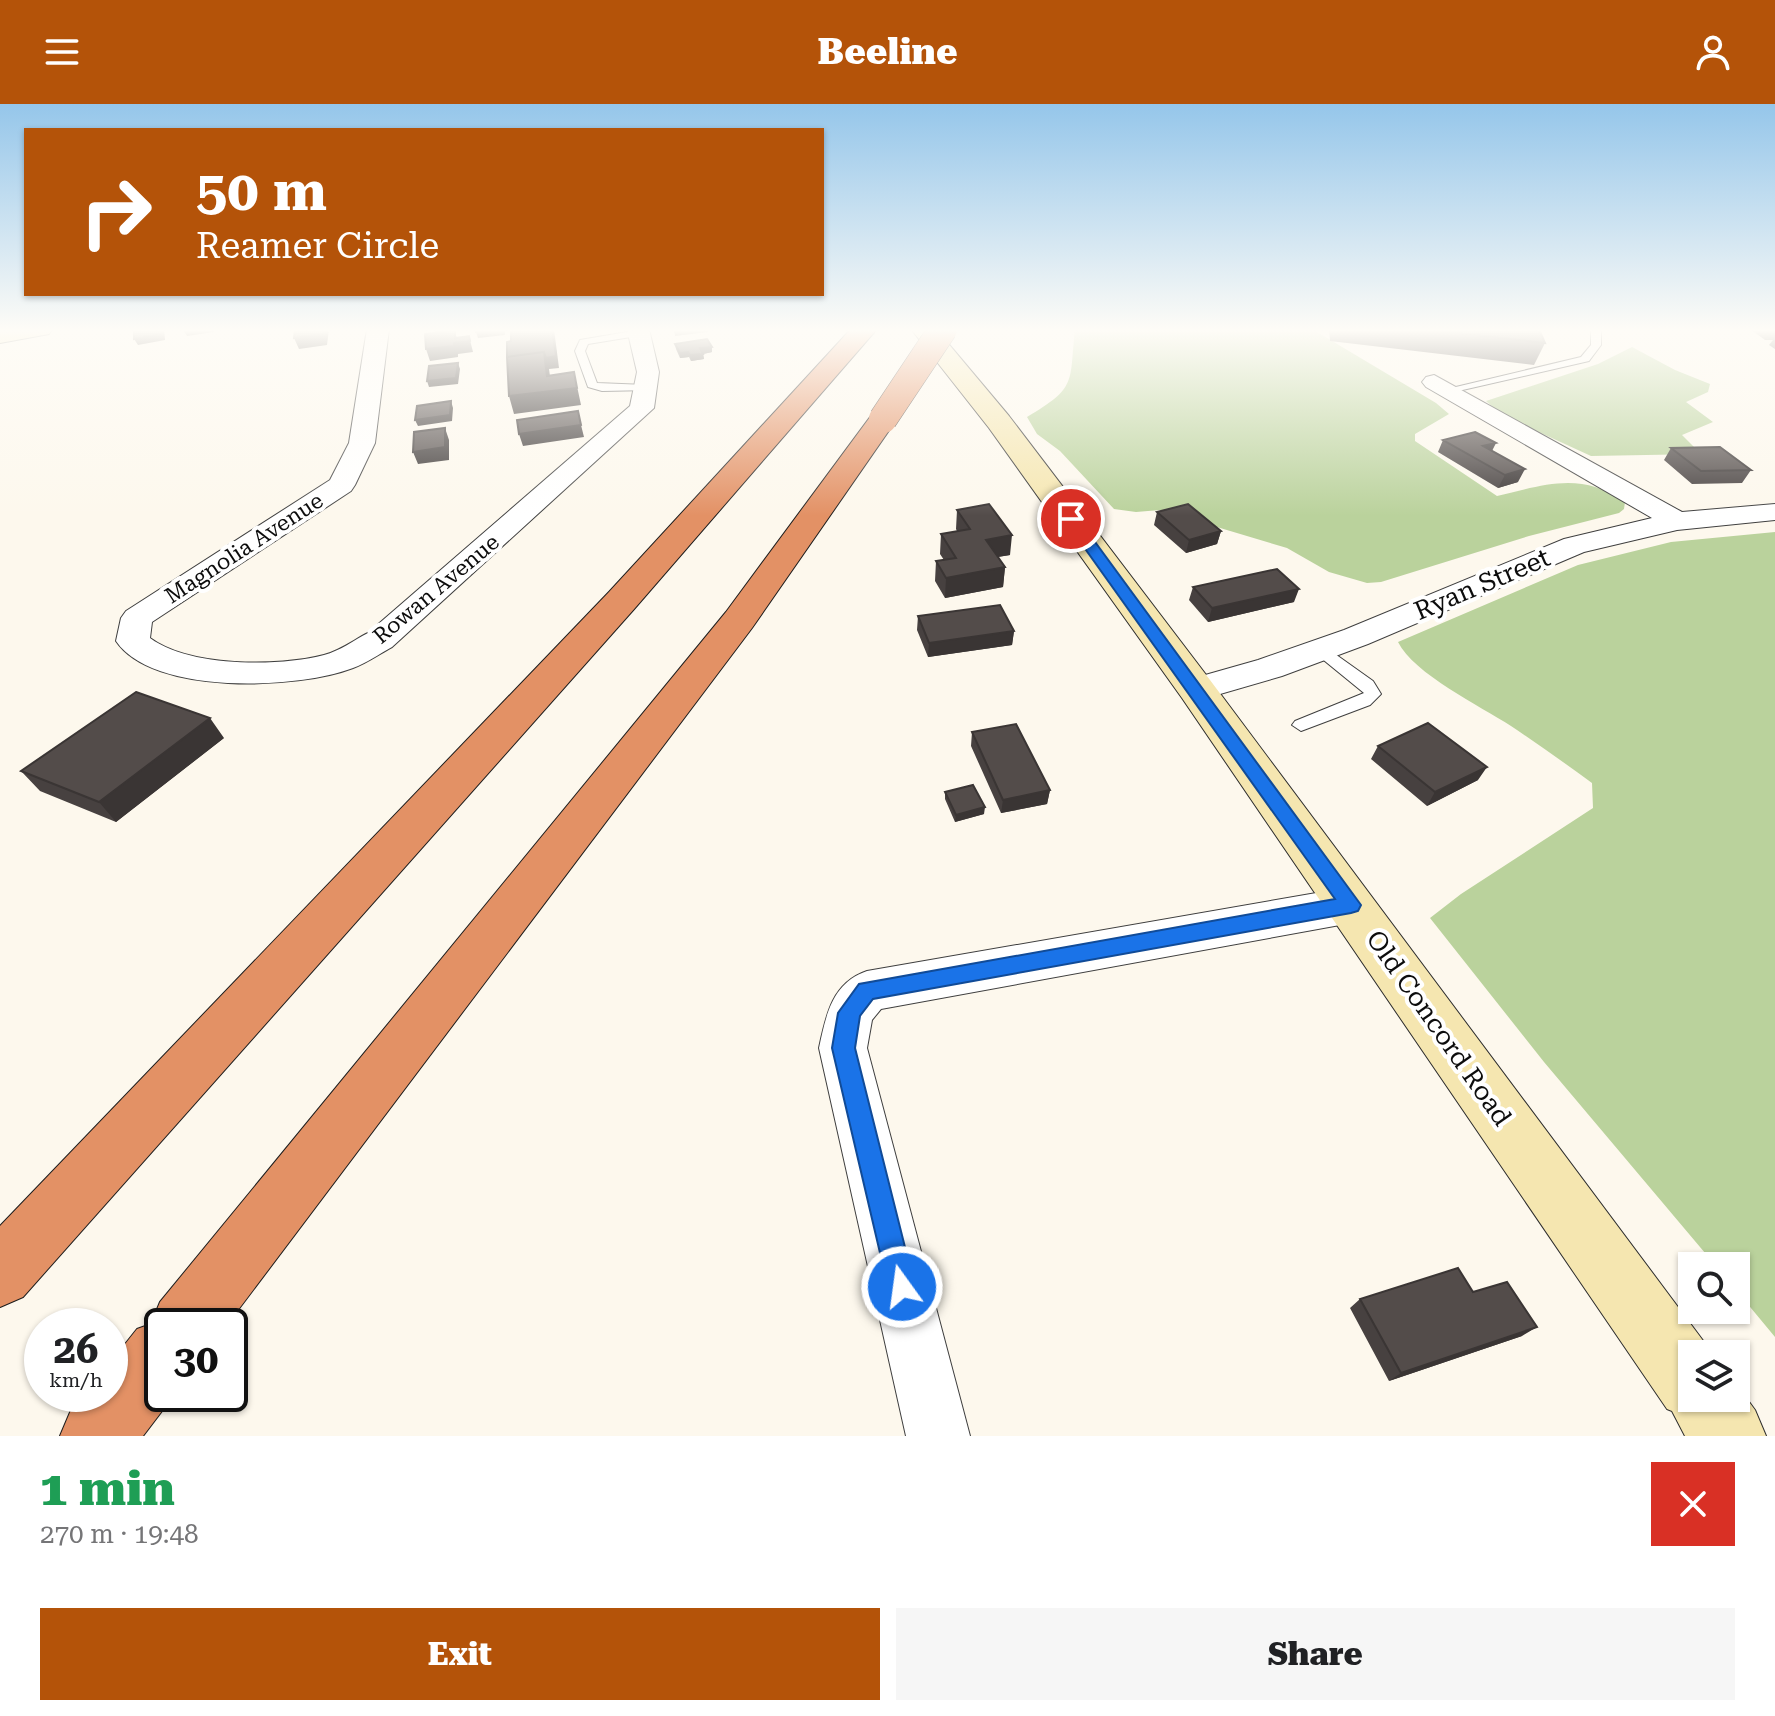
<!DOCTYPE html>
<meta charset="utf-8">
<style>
:root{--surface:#fff;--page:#f6f6f6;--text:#202124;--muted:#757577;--accent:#b45309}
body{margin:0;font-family:"Roboto Serif",serif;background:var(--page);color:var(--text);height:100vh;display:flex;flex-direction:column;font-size:30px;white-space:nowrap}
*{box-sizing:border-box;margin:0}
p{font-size:26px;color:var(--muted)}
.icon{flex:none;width:44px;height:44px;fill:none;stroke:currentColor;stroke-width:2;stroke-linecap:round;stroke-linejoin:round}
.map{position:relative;height:1332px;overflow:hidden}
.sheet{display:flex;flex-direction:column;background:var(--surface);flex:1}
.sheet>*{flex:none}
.banner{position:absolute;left:24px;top:24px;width:800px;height:168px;border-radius:0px;box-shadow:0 2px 6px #0004;background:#b45309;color:#fff;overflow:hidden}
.buttons{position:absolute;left:1678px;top:1148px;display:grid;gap:16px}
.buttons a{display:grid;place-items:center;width:72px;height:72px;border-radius:0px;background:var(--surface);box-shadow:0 2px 6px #0004;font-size:40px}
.speed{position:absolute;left:24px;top:1204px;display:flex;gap:16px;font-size:40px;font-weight:700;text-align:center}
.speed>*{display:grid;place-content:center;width:104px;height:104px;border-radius:50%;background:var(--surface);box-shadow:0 2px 6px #0004;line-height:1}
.speed small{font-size:20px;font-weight:400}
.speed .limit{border:4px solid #111;border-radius:12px;background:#fff;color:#111}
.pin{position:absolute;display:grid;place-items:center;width:68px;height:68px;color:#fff;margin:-34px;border:4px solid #fff;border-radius:50%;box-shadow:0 2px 8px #0007}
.me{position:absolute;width:88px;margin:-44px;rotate:346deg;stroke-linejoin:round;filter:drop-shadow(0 0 6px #0008)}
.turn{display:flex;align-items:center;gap:28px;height:168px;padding:0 40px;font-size:36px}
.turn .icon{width:104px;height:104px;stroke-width:2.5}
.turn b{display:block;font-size:56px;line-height:68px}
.round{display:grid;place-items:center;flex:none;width:84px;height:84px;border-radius:0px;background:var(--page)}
.summary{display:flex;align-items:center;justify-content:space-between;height:136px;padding:0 40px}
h1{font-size:48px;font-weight:800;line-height:60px;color:#1e9e55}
.action{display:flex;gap:16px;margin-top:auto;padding:16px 40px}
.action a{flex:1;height:92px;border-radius:0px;background:var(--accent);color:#fff;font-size:32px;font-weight:800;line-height:92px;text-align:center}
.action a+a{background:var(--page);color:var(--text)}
header{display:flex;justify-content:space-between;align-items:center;height:104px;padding:0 40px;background:var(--accent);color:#fff;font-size:36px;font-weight:800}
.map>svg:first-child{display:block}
</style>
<header><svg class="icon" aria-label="menu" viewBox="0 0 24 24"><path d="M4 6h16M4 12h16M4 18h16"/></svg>Beeline<svg class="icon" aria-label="person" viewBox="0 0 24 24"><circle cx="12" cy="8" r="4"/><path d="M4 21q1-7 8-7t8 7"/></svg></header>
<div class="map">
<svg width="1775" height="1332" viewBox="0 0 1775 1332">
<rect width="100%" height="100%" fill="#fdf8ed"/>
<path fill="#bad29c" d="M1075,225h237l124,74 13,11 -34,20v7l82,55c48,-11 84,-25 128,6l-1,7 -5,4 -90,23 -148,46 -14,1 -38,-11 -42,-24 -127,-38 -24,2 -22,-3 -54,-58 -23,-17 -10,-17c51,-30 42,-34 48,-88z
M1632,243l43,23 35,14 -2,8 -22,10 27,20 -31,13 19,19 -110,2 -89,-41 -16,-14 112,-37z
M1775,428v805l-39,-47v-24h-20l-172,-204 -114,-144 31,-24 132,-86 -1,-25c-26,-19 -54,-39 -81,-57 -31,-20 -97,-52 -113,-84l180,-77 93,-23z"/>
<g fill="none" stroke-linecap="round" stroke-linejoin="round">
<defs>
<path id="lane" d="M1591,225h10v16l-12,16 -144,33 -6,-3 142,-34 10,-12z
M639,226l5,3 -1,2 -55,9 -3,7 12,32 49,2 6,3 -2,2 -48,1 -14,-4 -13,-36 5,-11z
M1321,540l52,37 8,13 -11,11 -69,26 -9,-6 3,-4 69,-28 -49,-40 -2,-4z"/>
<path id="street" d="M367,225h22l-14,114 -20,42 -4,6 -199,131 -2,16c39,29 128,29 174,17 16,-4 30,-15 44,-22l262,-227 7,-34 -10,-43h22l10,43 -5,36 -262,239c-13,7 -25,16 -39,21 -54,21 -200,28 -237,-27l5,-23 5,-7 204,-131 19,-37z
M1434,271l248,137 93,-8v16l-98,10 -93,22 -216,92 -86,32 -86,25 -12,-4 -5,-8 5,-8 74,-21 86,-30 220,-91 88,-21 -226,-131 -4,-5 4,-5z
M1351,783l15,6 7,12 -7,12 -15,6 -470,86 -9,11 -5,28 103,388h-64l-87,-388c7,-33 13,-65 48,-77z"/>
<path id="secondary" d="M0,225h52l-3,5 -49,9z
M911,225h25l73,87 201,264 503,674h-21v44h44v-14l19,26 11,26h-81l-13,-25 -5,-2 -485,-711 -193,-270z"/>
<path id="highway" d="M851,225h26l-242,279 -612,689 -23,10v-81l609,-634z
M883,306l10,3 4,6 -145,209 -526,698h-64v68h13l-32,42h-83l11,-26 13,-16h26v-31l27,-34 14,-5 9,-22 566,-690 147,-199z"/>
</defs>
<use href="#lane" stroke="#3f3f3f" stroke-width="2"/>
<use href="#street" stroke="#3f3f3f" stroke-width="2"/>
<use href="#secondary" stroke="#2e2e2e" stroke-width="2"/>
<use href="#highway" stroke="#1d1d1d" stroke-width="2"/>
<use href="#lane" fill="#fff" fill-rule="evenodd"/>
<use href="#street" fill="#fff" fill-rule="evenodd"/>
<use href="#secondary" fill="#f5e6b0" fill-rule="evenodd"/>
<use href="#highway" fill="#e39165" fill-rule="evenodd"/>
<defs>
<path id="highway-bridge" d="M883,315l60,-90"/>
</defs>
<use href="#highway-bridge" stroke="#1d1d1d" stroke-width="29" stroke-linecap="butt"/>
<use href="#highway-bridge" stroke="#e39165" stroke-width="28"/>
</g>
<path fill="#474140" d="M1329,225h210l6,14 -11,22 -204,-24z
M1750,225h25v20l-6,-4 4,-5h-8z
M675,240l37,3v5l-9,2 1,5 -13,2 -2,-4 -9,1 -4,-9z
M1443,336l75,42 -20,6 -60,-36z
M1671,344l80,22 -9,13 -50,1 -28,-24z
M957,406l53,45 -12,2 7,10 -2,20 -58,11 -10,-17 1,-20 8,-1 -4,-6 1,-20 16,-3 -1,-2z
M1157,408l64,19 -4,13 -31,9 -32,-28z
M1193,483l101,15 -86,20 -19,-22z
M918,512l96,15 -2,14 -84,12 -11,-27z
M972,628l78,58 -3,14 -46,9 -30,-67z
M224,634l-108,84 -76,-31 -19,-20z
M1378,642l100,34 -51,26 -56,-47z
M945,688l39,22 -29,8 -10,-23z
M1473,1188l49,44 -133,45 -39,-73 10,-9z"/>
<path fill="#3a3534" d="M162,225h2l1,11 -27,5 -4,-6z
M193,225h21v3l-27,4 -3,-5z
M323,225h6l-2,16 -28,4 -5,-11z
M434,225h29l1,1 -9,2 3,10 11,-6 4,16 -15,2v3l-28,4 -4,-12 10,-15z
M505,225v6l-27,3 -2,-6z
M552,225h2l5,39 -10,1 3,22 22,-19 7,33 -67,9 -5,-18 2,-22z
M682,225h26v3l-33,4 -1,-6z
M712,243v5l-9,2 1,5 -13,2 -1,-6 10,-7z
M688,248l1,5 -9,1v-5z
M458,259l2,6 -2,15 -29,3 -2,-6z
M451,297l2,7 -1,13 -34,5 -3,-6z
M581,321l3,12 -61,9 -4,-12z
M445,324l4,12v20l-31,4 -5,-12z
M1496,339l-6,12 -7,-9z
M1525,365l-7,13 -20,6 7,-13z
M1221,427l-4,13 -31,9 3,-13z
M1012,431l-2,20 -26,4 2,-19z
M1005,463l-2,20 -58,11 1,-20z
M1299,485l-5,13 -86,20 4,-14z
M1014,527l-2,14 -84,12 1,-14z
M210,614l14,20 -108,84 -17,-20z
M1487,663l-9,13 -51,26 8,-14z
M1050,686l-3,14 -46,9 2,-13z
M985,703l-1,7 -29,8 1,-7z
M1537,1223l-15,9 -133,45 12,-8z"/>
<path fill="#534c4a" stroke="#3a3534" stroke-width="2" d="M134,225h28v5l-28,5z
M295,225h28v5l-29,4z
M476,225h28l-28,3z
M511,225h41l4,27 -10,2 -2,-6 -37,5v-15l4,-1z
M1422,225h117l6,14z
M455,226v8l14,-2 1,5 -16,2v3l-28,3 -1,-15z
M707,235l5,8 -12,1 3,6 -13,1 -2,-3 -8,1 -5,-9z
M544,248l3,24 27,-4 3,16 -68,8 -2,-39z
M458,259l-2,15 -29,3 2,-15z
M451,297l-1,14 -35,5 2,-14z
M578,307l3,14 -62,9 -2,-14z
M445,324v19l-32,5 1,-20z
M1475,328l21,11 -13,3 42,23 -20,6 -62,-35z
M1720,343l31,23 -50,1 -30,-23z
M989,400l23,31 -26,5 19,27 -59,11 -10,-17 20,-3 -15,-24 29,-5 -13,-19z
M1188,400l33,27 -32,9 -32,-28z
M1277,465l22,20 -87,19 -19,-21z
M1000,501l14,26 -85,12 -11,-27z
M136,588l74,26 -111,84 -78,-31z
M1428,619l59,44 -52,25 -57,-46z
M1016,620l34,66 -47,10 -31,-68z
M973,681l12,22 -29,8 -11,-23z
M1458,1164l15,24 34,-10 30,45 -136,46 -41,-74z"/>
<linearGradient id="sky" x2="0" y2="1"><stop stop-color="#95c6ea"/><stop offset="0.55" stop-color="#fefcf7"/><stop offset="1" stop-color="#fefcf7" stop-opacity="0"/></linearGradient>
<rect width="1775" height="412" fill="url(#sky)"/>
<path fill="#1a73e8" stroke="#114b97" stroke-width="2" d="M1066,412h10l285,389 -3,6 -7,2 -478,86 -13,17 -5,32 60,239 -4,10 -9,4 -10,-4 -4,-10 -56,-239 6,-35 21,-29 476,-85 -269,-377z"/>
<g text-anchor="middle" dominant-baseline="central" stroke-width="8" stroke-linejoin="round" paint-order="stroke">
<g font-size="22" fill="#0c0c0c" stroke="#fff">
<text transform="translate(244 444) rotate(-33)">Magnolia Avenue</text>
<text transform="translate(436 485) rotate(-40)">Rowan Avenue</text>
</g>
<g font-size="26" fill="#0c0c0c" stroke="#fff">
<text transform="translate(1482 480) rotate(-23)">Ryan Street</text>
<text transform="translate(1439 924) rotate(55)">Old Concord Road</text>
</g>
</g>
</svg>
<div class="buttons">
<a><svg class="icon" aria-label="search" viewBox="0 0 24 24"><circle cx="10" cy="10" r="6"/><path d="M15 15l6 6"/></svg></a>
<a><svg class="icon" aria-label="layers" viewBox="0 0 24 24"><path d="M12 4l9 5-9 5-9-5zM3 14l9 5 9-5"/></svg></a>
</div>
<div class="speed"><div>26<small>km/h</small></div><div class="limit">30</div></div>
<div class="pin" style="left:1071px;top:415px;background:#d93025"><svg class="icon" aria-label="arrive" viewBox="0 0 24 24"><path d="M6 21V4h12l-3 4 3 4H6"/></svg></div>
<svg class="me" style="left:902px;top:1183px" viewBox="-20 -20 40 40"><circle r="17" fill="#1a73e8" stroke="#fff" stroke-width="3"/><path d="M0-11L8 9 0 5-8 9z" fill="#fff"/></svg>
<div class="banner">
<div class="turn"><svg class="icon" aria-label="right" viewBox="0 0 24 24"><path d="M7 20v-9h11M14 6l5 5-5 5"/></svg><div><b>50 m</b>Reamer Circle</div></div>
</div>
</div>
<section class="sheet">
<div class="summary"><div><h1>1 min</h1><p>270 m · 19:48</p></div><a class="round" style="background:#d93025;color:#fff"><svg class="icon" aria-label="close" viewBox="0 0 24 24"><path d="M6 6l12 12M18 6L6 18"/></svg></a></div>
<div class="action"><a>Exit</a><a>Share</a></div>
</section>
